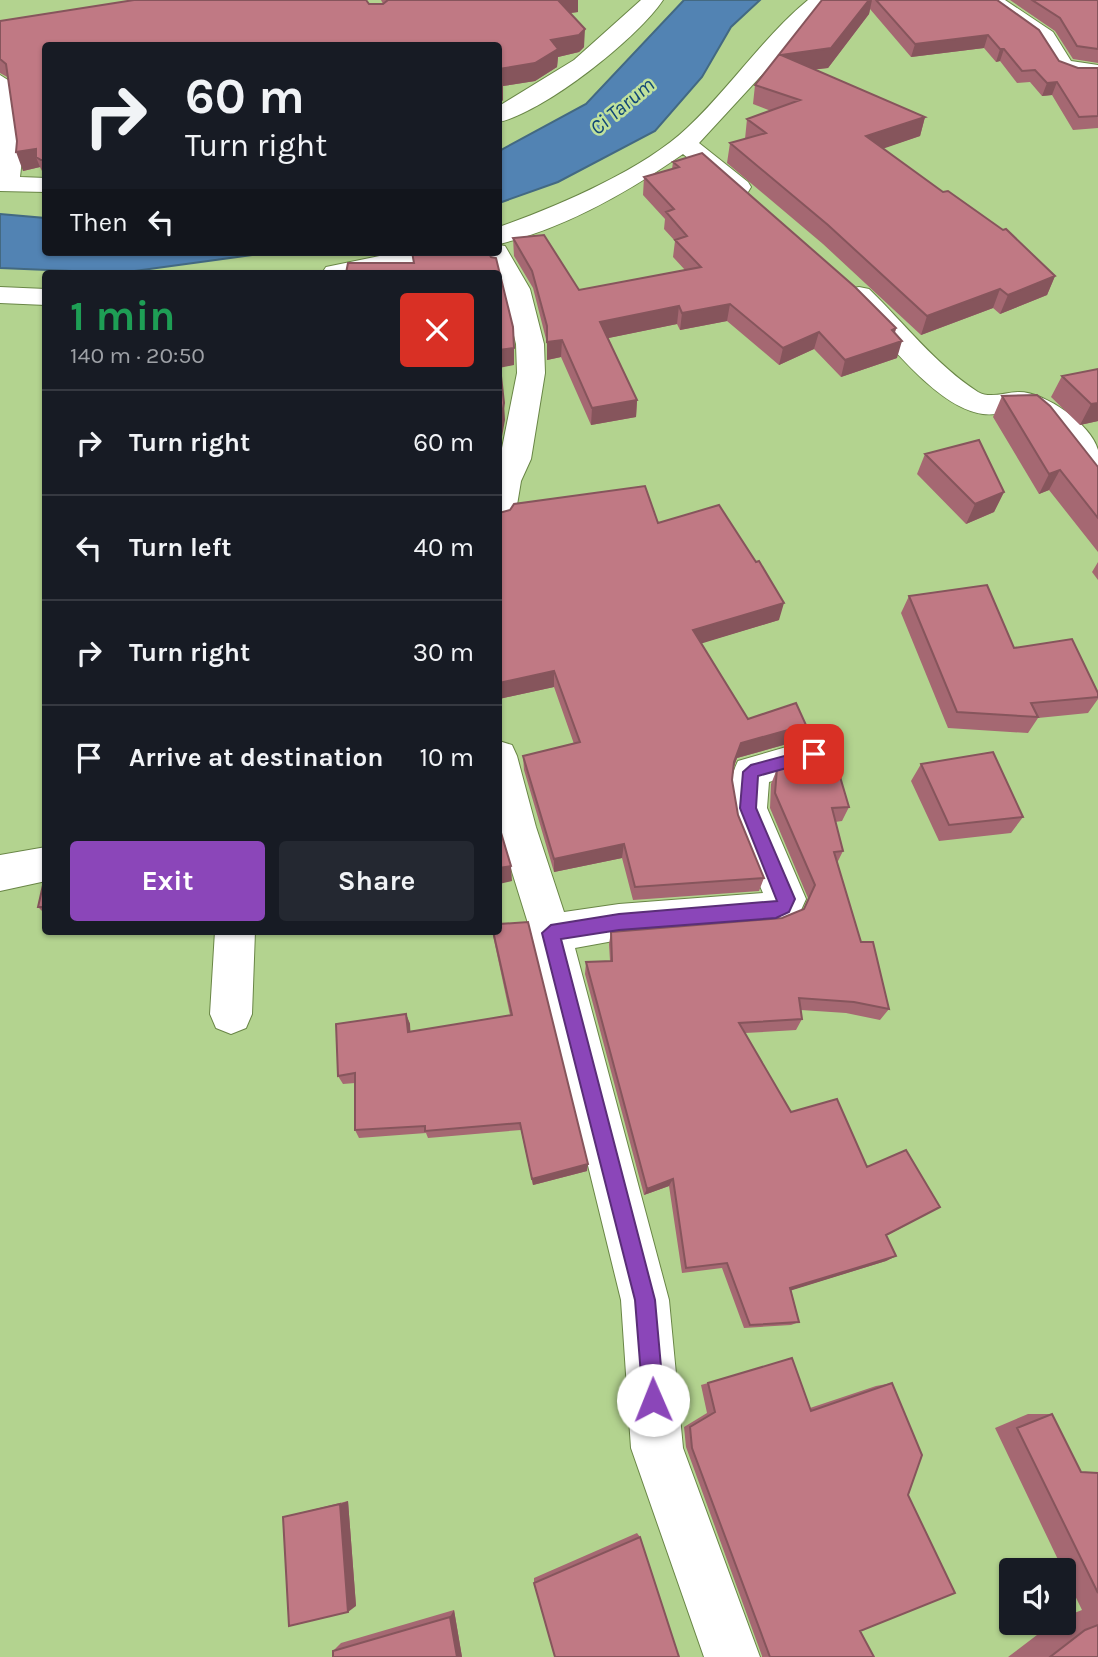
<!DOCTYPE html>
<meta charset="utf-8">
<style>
:root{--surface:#171b24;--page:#242831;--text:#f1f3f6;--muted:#9ea1a6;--line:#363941;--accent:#8b46b9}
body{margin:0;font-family:Karla,sans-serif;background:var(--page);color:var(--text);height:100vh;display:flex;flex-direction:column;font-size:26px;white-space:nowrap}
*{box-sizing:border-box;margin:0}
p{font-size:23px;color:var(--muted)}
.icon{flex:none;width:38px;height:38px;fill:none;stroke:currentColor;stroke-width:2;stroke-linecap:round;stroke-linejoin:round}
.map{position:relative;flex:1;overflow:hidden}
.panel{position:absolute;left:42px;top:270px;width:460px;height:665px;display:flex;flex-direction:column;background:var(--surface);border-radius:7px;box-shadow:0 2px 5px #0004}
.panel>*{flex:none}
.guide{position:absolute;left:42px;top:42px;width:460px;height:214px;border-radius:7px;box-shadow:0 2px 5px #0004;background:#171b24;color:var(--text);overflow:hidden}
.tools{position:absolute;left:999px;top:1558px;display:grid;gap:14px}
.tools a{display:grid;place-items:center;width:77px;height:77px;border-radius:7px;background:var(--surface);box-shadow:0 2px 5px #0004;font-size:35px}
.pin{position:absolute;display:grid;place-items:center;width:60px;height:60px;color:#fff;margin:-30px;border-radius:14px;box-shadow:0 4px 10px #0006}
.me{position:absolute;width:77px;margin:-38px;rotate:359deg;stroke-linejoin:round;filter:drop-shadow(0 0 5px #0008)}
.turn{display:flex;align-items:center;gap:24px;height:147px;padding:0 28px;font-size:32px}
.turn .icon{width:91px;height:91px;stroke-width:2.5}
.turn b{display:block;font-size:49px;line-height:60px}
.then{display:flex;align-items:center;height:66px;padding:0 28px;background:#0003;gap:14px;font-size:26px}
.round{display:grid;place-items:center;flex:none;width:74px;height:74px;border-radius:7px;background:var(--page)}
.summary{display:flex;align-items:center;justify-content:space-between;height:119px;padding:0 28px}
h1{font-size:42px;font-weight:700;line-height:52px;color:#1e9e55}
.action{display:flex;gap:14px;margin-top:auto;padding:14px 28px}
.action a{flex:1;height:80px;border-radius:7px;background:var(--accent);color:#fff;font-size:28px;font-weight:700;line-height:80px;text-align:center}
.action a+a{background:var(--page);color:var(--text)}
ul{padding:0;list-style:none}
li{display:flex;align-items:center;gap:21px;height:105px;padding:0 28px;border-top:2px solid var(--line)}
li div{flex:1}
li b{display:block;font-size:26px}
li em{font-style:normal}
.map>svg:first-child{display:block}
</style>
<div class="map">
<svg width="1098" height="1657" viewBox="0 0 1098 1657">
<rect width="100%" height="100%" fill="#b3d38f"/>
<path fill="#5283b3" stroke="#436982" stroke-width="2" d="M684,0h76l-29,27 -29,50 -47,54 -97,51 -59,21v-52l87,-47z
M0,214l45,4 1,34h228l-154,21 -120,-5z"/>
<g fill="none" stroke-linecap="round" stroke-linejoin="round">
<defs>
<path id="minor" d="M641,0h22c-26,39 -119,112 -164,122v-16l75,-46z
M808,0h23l-132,143 49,39 3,5 -3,5h-18l-47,-38c-55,38 -119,75 -184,90v-17c57,-20 144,-57 188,-99 43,-40 76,-91 121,-128z
M981,0h24l48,32 18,29 27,4v14l-25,-1 -18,-7 -18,-30z
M0,75l11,7 11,77 -2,18 26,1v14l-46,-1z
M499,245l6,1 25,43 14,55 1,29 -14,86 -10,22 -6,36 -5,8 -11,3v-65l18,-90 -1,-29 -17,-71h-5l-11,-21h16z
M399,252h51l-4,6 -72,15h-52l4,-6z
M0,287l46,2v16l-46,-2z
M859,287l10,2c35,34 67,76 109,103 12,7 28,0 41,0 26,0 72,32 79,58 0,9 0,22 0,32l-11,-3 -31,-42 -30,-25c-15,-2 -29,4 -43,2 -48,-6 -100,-80 -134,-113l-4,-6 4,-6z
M814,739l13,4 5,11 -5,11 -58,17 -2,26 39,91 -9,20 -21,9 -157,12 -44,8 94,352 14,148 77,209h-56l-73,-209 -10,-148 -90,-367 -32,-103v-89l13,4 5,11 19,71 28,85 55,-8 144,-11c-16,-41 -47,-88 -25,-132z
M46,847v34l-46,10v-36z
M215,931h40l-3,83 -6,14 -15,6 -15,-6 -6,-14z"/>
</defs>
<use href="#minor" stroke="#698646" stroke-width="2"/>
<use href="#minor" fill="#fff" fill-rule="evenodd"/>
</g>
<path fill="#a56872" d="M381,0h197v12l-8,1 14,34 -5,5 -21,5 -1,10 -22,14 -32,5v14l-4,4v-58h-453v130l-2,-1 -4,-8 -17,4 -6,-30 -8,-63 -9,-5v-52l383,-17z
M822,0h175l62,61 19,7h20v60l-25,2 -21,-35 -10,1 -12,-14 -13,1 -17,-22 -4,1 -12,-14 -73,9 -41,-48 -1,5 -41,54 -14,1 111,48 -5,19 -37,12 172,128 -8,19 -47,19 -7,-6 -72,27 -98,-91 -96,-81 3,-20 15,-4 2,-20 24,-8 -18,-7 2,-19z
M1010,0h88v63l-25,-4 -18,-28z
M673,162l223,166 -1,5 2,25 -56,19 -27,-28 -35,16 -52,-44 -47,9 -3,-6 -69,14 29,62 -1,17 -45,8 -30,-68 -14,3v-17l-14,-55 -19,-32 -1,-18 66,52 106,-20 -12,-13 2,-16 -11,-12 1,-10 -22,-24 1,-18 28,-8z
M1098,369v52l-18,4 -29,-28 11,-21z
M1002,396l96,71v85l-49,-62 -10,4 -46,-77z
M925,454l79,38 -10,20 -28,12 -49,-50z
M499,513l159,10 121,97 -78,23 47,76 58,6 -5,15 -64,18 -4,11 -1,11 6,35 26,63 -5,13 -126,9 -11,-42 -68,14 -30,-102 -1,-14 51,-12 -20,-57 -55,12z
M1098,562v18l-6,-8z
M909,596l105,52 84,45v6l-10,14 -50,5 -10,15 -80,-5 -47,-115z
M921,764l102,53 -12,16 -72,8 -28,-60z
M777,769l72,38 -7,14 -7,1 8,29 -6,12 24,79 28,67 -9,11 -34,-7 -45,-3 1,9 -6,11 -51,3 46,79 138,101 -43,23 10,20 -10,5 -95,29 8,32 -8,3 -47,3 -22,-60 -40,5 -13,-87 -25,9 -59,-221 1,-12 24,-1 -1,-17 2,-12 171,-14 22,-9 4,-11 -38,-90 1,-24z
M46,872v43l-8,-8z
M492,931h7l88,240 -54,14 -12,-55 -93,8 -2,-5 -67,5 -4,-8v-47l-12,1 -5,-8 68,-62 4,10v8l100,-17z
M708,1383l102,25 66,-22 16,-3 16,112 -48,136 14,26h-112v-1l-76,-209 -2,-20 23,-14 -6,-28z
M1028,1414h24l29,58 17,1v184h-90l46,-35h10v-5l18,-7 -18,-37v-3h-1l-68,-142z
M348,1501l8,105 -73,-89z
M637,1533l3,4 -106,46v-5z
M454,1610l8,47h-129v-6l8,-8z"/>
<path fill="#86555c" d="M555,0h23v12l-23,3z
M869,0h3l-3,14 -41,54 -50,6 3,-19z
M585,29l-1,18 -5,5 -21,5 -1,10 -22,14 -32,5v14l-4,4v-35l52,-29z
M988,35l-4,13 -73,9 4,-13z
M1000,49h4l-4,12 -4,1z
M1057,82l-5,13 -10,1 5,-13z
M925,117l-5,19 -58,20 4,-20z
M36,149v8l4,10 -17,4 -7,-19z
M1055,276l-8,19 -47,19 8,-19z
M1000,289l-7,19 -72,27 6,-19z
M730,304l-3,17 -47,9 2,-17z
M679,306l-2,18 -78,16 1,-18z
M896,328l-5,17 11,-4 -5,17 -56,19 4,-17 47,-30z
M819,332l-5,17 -35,16 4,-17z
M562,340l-1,17 -14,3v-18z
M514,348v17l-15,3v-18z
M637,400l-1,17 -45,8 1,-17z
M504,403l1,17 -6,33v-22z
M1098,403v18l-18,4 11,-21z
M1060,470l-11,20 -10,4 10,-20z
M1004,492l-10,20 -28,12 9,-20z
M784,603l-5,17 -89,27 3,-17z
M554,671v16l-55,12v-16z
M806,725l-5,15 -64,18 -7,19 4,-15 7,-19z
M624,844l-2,14 -68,14v-13z
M511,866l1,15 -13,3v-16z
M406,1014l4,10 1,17 -3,-9z
M588,1164l-1,7 -54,14 -1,-6z
M673,1179l-4,7 -25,9 3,-6z
M896,1256l-10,5 -103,32 7,-5z
M348,1501l8,105 -8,6 -8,-108z
M454,1610l8,47h-5l-7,-40z"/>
<path fill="#c07984" stroke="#86555c" stroke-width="2" d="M134,0h232l3,4h14l5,-4h170l27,29 -6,6 -28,5 7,9 -23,14 -36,6v-23h-453v114h-5l-5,-3v-8l-20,3 1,-11 -11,-77 -6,-5v-38z
M822,0h47l-38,48 -50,7 144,62 -59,19 77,56 5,-1 55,39 3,-1 49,47 -47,19 -8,-6 -73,27 -99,-91 -98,-82 36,-10 -19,-14 53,-19 -45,-15z
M876,0h121l42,30 20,31 19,7h20v48l-19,1 -22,-35 -10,1 -12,-13 -13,1 -18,-22h-4l-12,-14 -73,9z
M1032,0h66v49l-21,-3 -17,-28z
M499,75l4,7 -4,3z
M702,153l153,134 41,41 -4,2 10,11 -57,19 -26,-28 -36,16 -53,-44 -48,9 -3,-7 -79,16 37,78 -45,8 -30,-68 -15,2v-16l-15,-55 -19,-33 31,-3 35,55 122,-23 -26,-27 12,-4 -21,-24 8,-3 -30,-32 35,-10 -6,-5z
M412,252h76l3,5 5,1 17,69 1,21 -15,2v-77h-153l2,-10h66z
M499,358l5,45 -5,28z
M1098,369v34l-7,1 -29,-28z
M1037,395l13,11 48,61v51l-38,-48 -11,4 -47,-78z
M979,440l25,52 -29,12 -50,-50z
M645,486l13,37 61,-18 37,57 3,-1 25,42 -91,27 55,89 48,-16 10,22 -65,18 -7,19 -2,18 6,35 26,63 -129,9 -11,-43 -70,15 -31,-103 57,-14 -26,-71 -55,12v-170l11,-3 4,-6z
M987,585l27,63 58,-9 26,54v4l-67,6 7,14 -81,-5 -48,-116z
M993,752l30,65 -74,8 -28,-61z
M833,753l16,54 -17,1 11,43 -9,1 27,90h12l16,67 -35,-7 -55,-4 3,21 -63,4 52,89 46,-13 30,68 39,-17 34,57 -54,28 10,21 -106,32 9,34 -49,3 -23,-62 -41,5 -13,-89 -26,10 -61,-227 26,-1 -1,-29 171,-14 22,-9 11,-24 -40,-92 2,-24z
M499,826l12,40 -12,2z
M46,872v35h-8z
M528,922l60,242 -56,15 -12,-56 -95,8v-5l-70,4v-57l-17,3 -2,-52 70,-10 2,18 104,-17 -19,-84h6v-7z
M792,1358l19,53 81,-28 30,72 -14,40 47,98 -95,38 14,26h-104l-78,-209 -2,-21 25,-15 -7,-29z
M1052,1414l29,58 17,1v120l-81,-165z
M340,1504l8,108 -59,14 -6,-109z
M640,1537l39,120h-124l-21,-74z
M450,1617l7,40h-124v-6z
M1098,1625v32h-48l35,-27z"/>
<path fill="#8b46b9" stroke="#5a2e78" stroke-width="2" d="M814,748l7,6 -2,5 -61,17 -2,32 39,91 -6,13 -13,6 -157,12 -58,9 94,361 9,100 -3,8 -8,3 -7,-3 -3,-8 -8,-100 -93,-367 9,-8 68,-11 158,-13 -37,-93 3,-36 8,-7z"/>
<g text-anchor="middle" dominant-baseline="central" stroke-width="5" stroke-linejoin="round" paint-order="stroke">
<g font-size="21" font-style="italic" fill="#114776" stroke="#bfe19c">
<text transform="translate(622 106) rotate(-40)">Ci Tarum</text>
</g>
</g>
</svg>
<div class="tools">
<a><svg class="icon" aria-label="sound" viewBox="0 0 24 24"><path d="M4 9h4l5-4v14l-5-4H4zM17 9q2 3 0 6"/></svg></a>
</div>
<div class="pin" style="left:814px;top:754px;background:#d93025"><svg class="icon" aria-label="arrive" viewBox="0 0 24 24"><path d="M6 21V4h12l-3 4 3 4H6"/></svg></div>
<svg class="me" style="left:653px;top:1400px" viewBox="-20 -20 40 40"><circle r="19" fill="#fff"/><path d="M0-13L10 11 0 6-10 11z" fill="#8b46b9"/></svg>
<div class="guide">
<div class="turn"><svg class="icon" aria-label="right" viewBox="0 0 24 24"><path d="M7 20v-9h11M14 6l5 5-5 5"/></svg><div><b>60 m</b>Turn right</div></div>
<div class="then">Then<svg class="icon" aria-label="left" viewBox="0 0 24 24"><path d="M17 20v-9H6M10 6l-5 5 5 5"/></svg></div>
</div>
<section class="panel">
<div class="summary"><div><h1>1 min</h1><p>140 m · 20:50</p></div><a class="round" style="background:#d93025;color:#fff"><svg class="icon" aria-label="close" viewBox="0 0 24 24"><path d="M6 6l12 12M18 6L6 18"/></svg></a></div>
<ul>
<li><svg class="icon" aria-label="right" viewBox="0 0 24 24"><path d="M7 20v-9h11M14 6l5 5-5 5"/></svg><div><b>Turn right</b></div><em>60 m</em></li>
<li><svg class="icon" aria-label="left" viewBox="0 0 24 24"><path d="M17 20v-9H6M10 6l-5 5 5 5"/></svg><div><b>Turn left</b></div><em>40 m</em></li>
<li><svg class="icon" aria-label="right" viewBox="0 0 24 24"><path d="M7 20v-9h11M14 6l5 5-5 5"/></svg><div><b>Turn right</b></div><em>30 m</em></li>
<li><svg class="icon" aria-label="arrive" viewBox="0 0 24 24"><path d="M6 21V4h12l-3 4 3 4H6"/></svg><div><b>Arrive at destination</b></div><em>10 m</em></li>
</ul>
<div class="action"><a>Exit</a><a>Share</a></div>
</section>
</div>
